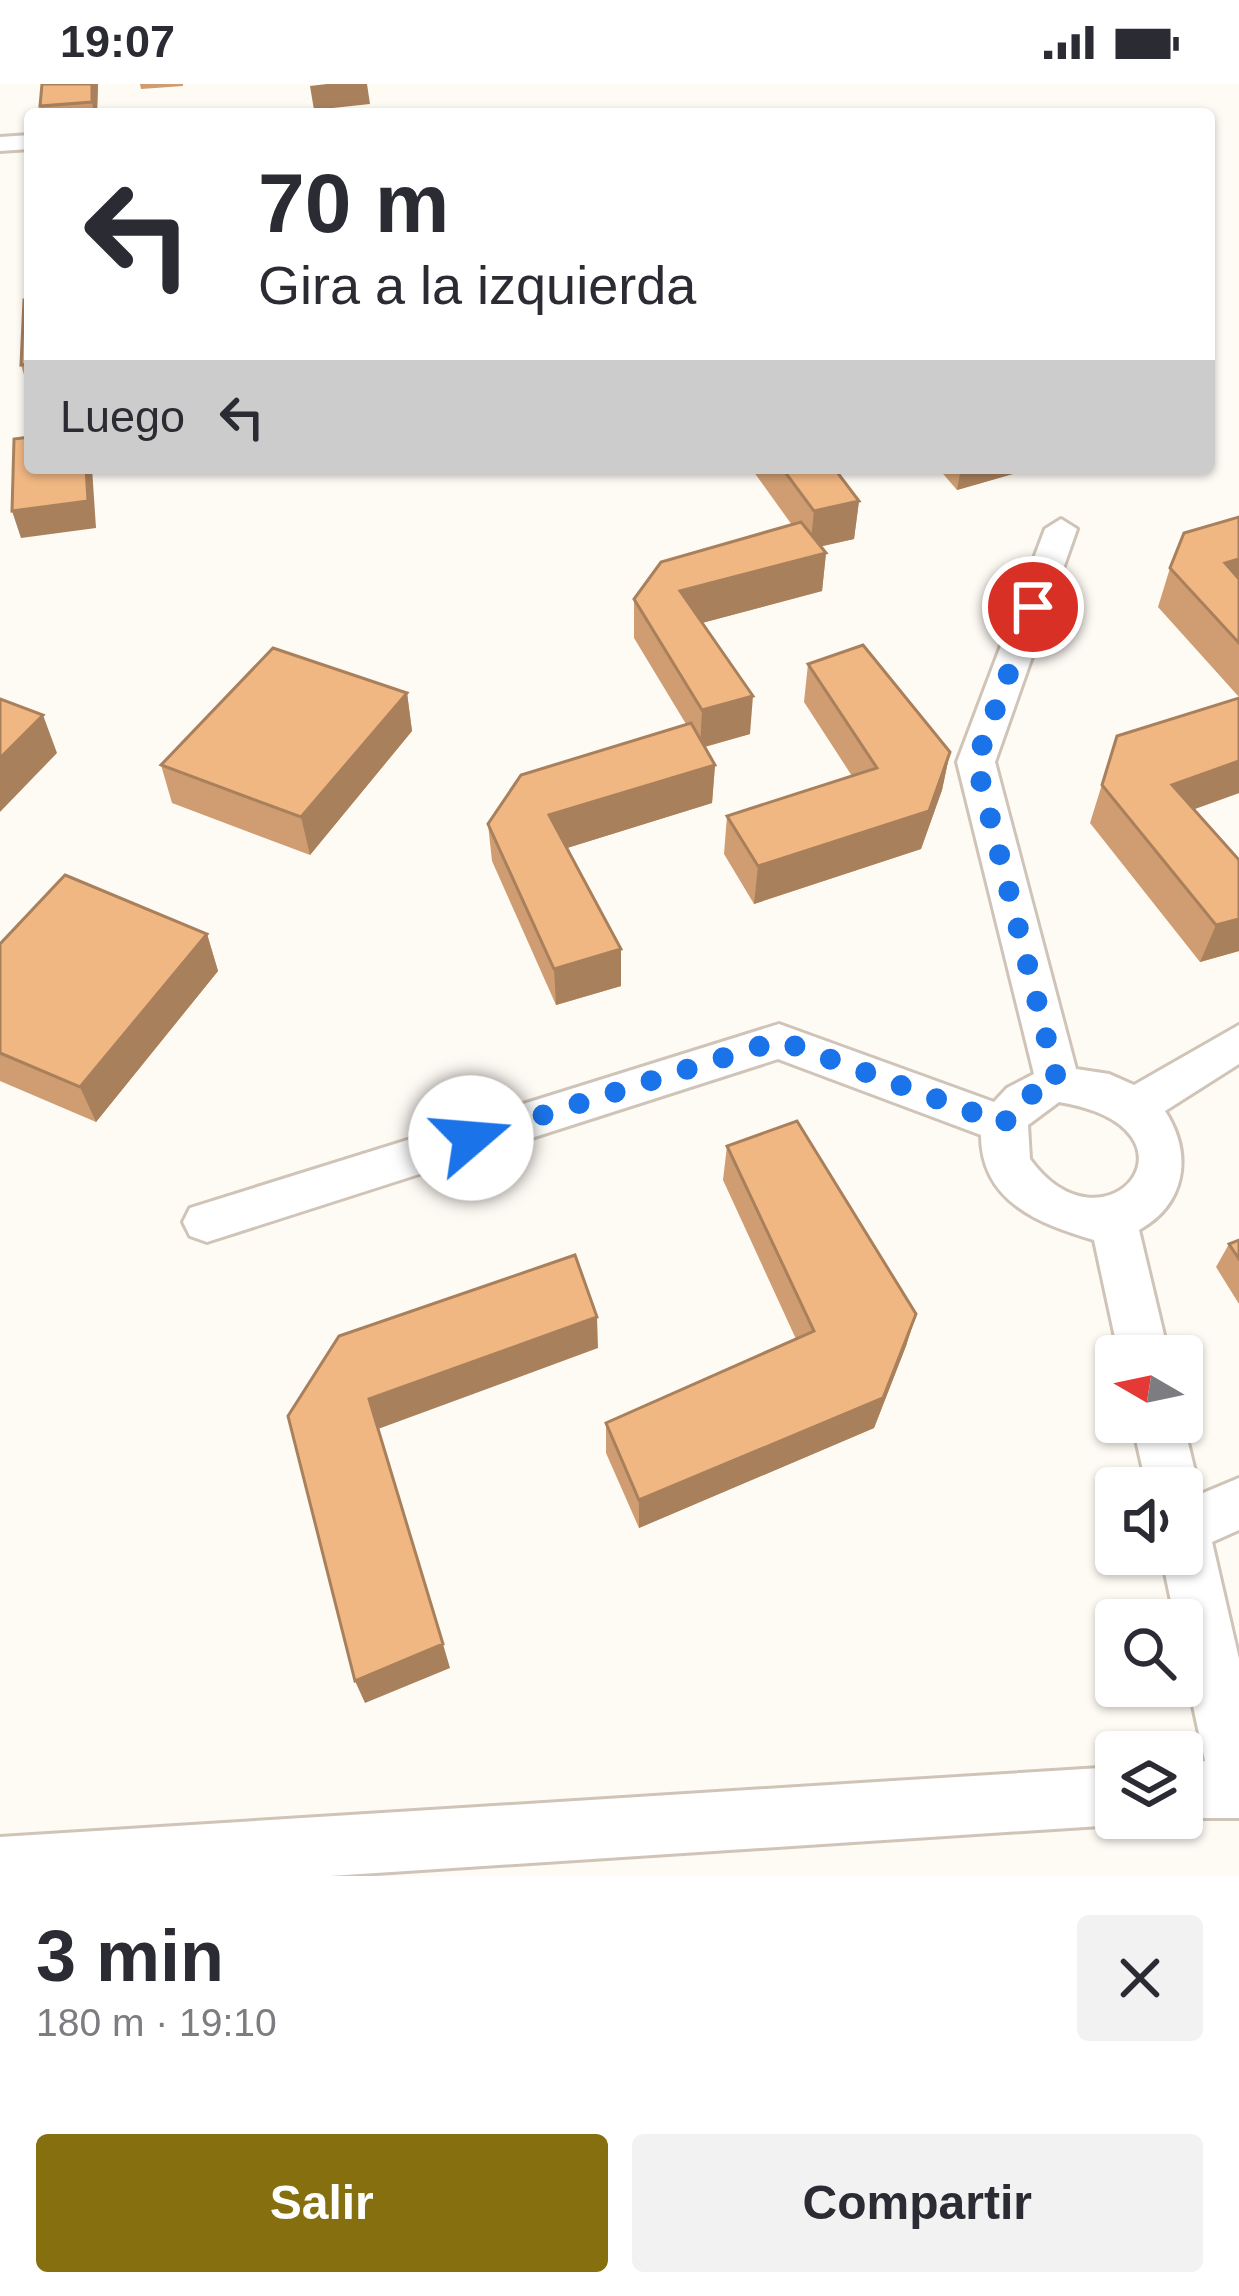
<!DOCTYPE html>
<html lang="es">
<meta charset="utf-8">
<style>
:root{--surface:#fff;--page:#f2f2f3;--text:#2b2b33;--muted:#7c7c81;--accent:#856f0e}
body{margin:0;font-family:Arial,sans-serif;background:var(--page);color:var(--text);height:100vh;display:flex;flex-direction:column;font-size:45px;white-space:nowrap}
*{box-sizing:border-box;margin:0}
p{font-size:39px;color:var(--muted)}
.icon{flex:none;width:66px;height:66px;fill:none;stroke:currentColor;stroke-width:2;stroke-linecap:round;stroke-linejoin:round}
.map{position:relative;height:1792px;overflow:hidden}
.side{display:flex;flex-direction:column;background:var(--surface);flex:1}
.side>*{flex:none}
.guide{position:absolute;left:24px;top:24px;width:1191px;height:366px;border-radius:12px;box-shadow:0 3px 9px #0004;background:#fff;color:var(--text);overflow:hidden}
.needle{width:78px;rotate:279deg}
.controls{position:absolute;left:1095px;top:1251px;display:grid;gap:24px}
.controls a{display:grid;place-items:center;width:108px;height:108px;border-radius:12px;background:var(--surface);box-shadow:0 3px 9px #0004;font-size:60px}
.pin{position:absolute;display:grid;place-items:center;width:102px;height:102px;color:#fff;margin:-51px;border:6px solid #fff;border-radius:50%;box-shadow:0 3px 12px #0007}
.me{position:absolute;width:132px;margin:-66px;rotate:72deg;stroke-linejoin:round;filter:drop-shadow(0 0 9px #0008)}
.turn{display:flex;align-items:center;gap:42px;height:252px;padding:0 36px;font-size:54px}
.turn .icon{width:156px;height:156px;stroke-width:2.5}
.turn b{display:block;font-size:84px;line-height:102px}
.then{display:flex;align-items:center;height:114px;padding:0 36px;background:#0003;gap:24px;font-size:45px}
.round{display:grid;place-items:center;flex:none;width:126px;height:126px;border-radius:12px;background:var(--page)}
.summary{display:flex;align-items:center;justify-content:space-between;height:204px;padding:0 36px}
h1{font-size:72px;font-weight:700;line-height:90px}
.action{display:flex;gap:24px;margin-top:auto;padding:24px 36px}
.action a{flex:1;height:138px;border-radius:12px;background:var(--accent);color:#fff;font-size:48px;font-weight:700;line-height:138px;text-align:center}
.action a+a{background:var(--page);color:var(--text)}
.status{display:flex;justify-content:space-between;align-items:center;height:84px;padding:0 60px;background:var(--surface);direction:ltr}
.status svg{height:33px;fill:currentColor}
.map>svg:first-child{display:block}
</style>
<div class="status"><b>19:07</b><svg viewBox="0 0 49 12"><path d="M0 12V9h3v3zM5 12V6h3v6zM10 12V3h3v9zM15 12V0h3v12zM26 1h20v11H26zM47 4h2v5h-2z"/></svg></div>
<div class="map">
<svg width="1239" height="1792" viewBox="0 0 1239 1792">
<rect width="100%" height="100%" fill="#fefaf4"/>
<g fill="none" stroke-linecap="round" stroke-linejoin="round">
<defs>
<path id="street" d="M30,51v14l-30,2v-14z
M1061,435l16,10 -82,233 81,307 33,5 25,11 105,-60v39l-74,47c28,43 21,93 -26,119l30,126h-50l-25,-116c-54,-16 -113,-38 -113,-105l-203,-76 -571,183 -17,-6 -7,-14 7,-14 589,-184 215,78 13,-14 27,-14 -77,-312 88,-233zM1059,1018c157,26 47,161 -29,57l-2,-34z
M1182,1334l17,70 -3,8 43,-18v52l-27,12 27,117v159h-65h8v-55l23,-2 -23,-106v-35h-7l-14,-66h21v-66h-35l-15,-66h50z
M1116,1683v51h18l-18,7 -786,51h-330v-39z"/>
</defs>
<use href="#street" stroke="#cfc4b7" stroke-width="6"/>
<use href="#street" fill="#fff" fill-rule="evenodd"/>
</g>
<path fill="#cf9d71" d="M42,0h56l-1,30h-55l-2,-8z
M140,0h43v2l-42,3z
M30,216v91h-1l-8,-26z
M751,384h83l25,33 -5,38 -33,7 5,7 -4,38 -120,32 48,111 -45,13 10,18 -3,38 -145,45 54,101v37l-65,19 -64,-144 -4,-37 198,-100 -52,-86v-39l158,-74z
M938,384h96l-77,22z
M1239,433v180l-81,-90 12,-39z
M808,580l142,88 -8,38 -21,59 -167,55 -30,-50 3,-38 125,-40 -48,-74z
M407,609l5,38 -102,124 -138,-52 -11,-38z
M1117,652l122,57 -45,16 45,51v91l-39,11 -110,-139z
M207,850l11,37 -122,151 -96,-41v-137z
M727,1062l189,168 -10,32 -32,82 -235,100 -33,-75v-30l190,-84 -73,-159z
M1239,1156v64l-23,-37 13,-23z"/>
<path fill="#a9805c" d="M92,0h6l-1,30h-3l-2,-12z
M327,0h40l3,20 -56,6 -4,-24z
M86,384h6l4,60 -75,10 -9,-27z
M961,384h73l-77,22z
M859,417l-5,38 -44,10 4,-38z
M826,469l-4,38 -143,38 1,-38z
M1239,475v34l-14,-30z
M407,609l5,38 -102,124 -9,-38z
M753,612l-3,38 -50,14 2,-38z
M43,631l14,38 -57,59v-54z
M950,668l-8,38 -21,59 -167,55 4,-38z
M1239,677v32l-80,29 13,-37z
M715,681l-3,38 -161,50 -2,-38z
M1239,835v32l-39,11 16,-37z
M207,850l11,37 -122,151 -16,-35z
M621,865v37l-65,19 -2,-36z
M916,1230l-10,32 -32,82 -235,100v-28z
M597,1233l1,31 -220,81 -9,-30z
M443,1560l7,24 -85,35 -10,-22z"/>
<path fill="#f1b783" stroke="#a9805c" stroke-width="3" d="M42,0h50v18l-52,4z
M24,216h6v64l-9,1z
M30,353v31h56l2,33 -76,10 2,-72z
M782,384h52l25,33 -45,10z
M1239,433v42l-14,4 14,16v64l-69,-75 14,-35z
M801,438l25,31 -146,38 73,105 -51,14 -68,-111 27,-37z
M863,561l87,107 -21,59 -171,55 -31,-50 150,-48 -69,-104z
M273,564l134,45 -106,124 -140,-52z
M1239,614v63l-67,24 67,75v59l-23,6 -114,-140 15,-49z
M0,615l43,16 -43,43z
M691,639l24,42 -166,50 72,134 -67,20 -66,-145 33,-49z
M65,791l142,59 -127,153 -80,-34v-109z
M797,1037l119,193 -33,84 -244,102 -33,-77 208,-92 -87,-185z
M1239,1156v19l-10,-15z
M575,1171l22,62 -228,82 74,245 -88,37 -67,-265 51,-80z"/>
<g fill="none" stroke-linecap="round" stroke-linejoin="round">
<path stroke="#1a73e8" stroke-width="21" stroke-dasharray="0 37.8" d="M471,1054l308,-98 225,84c14,-24 27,-32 54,-40l-82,-322 57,-155"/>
</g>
</svg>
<div class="controls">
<a><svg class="needle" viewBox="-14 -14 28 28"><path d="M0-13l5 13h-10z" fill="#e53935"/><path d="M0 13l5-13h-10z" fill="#7c7c81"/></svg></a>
<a><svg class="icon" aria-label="sound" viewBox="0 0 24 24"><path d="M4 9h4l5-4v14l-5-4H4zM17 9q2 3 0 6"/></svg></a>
<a><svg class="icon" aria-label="search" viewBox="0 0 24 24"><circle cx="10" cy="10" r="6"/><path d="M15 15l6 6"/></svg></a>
<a><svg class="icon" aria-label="layers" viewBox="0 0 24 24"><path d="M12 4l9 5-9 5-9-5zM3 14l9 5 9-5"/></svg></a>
</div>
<div class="pin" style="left:1033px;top:523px;background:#d93025"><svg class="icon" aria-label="arrive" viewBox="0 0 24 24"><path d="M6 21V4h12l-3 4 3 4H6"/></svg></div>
<svg class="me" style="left:471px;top:1054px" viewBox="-20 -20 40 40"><circle r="19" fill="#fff"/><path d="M0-13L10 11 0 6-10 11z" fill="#1a73e8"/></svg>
<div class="guide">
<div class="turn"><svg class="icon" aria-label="left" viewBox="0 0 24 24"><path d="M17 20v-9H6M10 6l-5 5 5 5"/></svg><div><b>70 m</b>Gira a la izquierda</div></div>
<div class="then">Luego<svg class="icon" aria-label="left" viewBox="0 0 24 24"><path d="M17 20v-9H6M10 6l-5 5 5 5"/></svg></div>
</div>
</div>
<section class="side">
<div class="summary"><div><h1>3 min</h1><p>180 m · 19:10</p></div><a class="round"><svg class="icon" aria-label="close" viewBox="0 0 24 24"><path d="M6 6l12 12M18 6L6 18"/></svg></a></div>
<div class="action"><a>Salir</a><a>Compartir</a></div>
</section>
